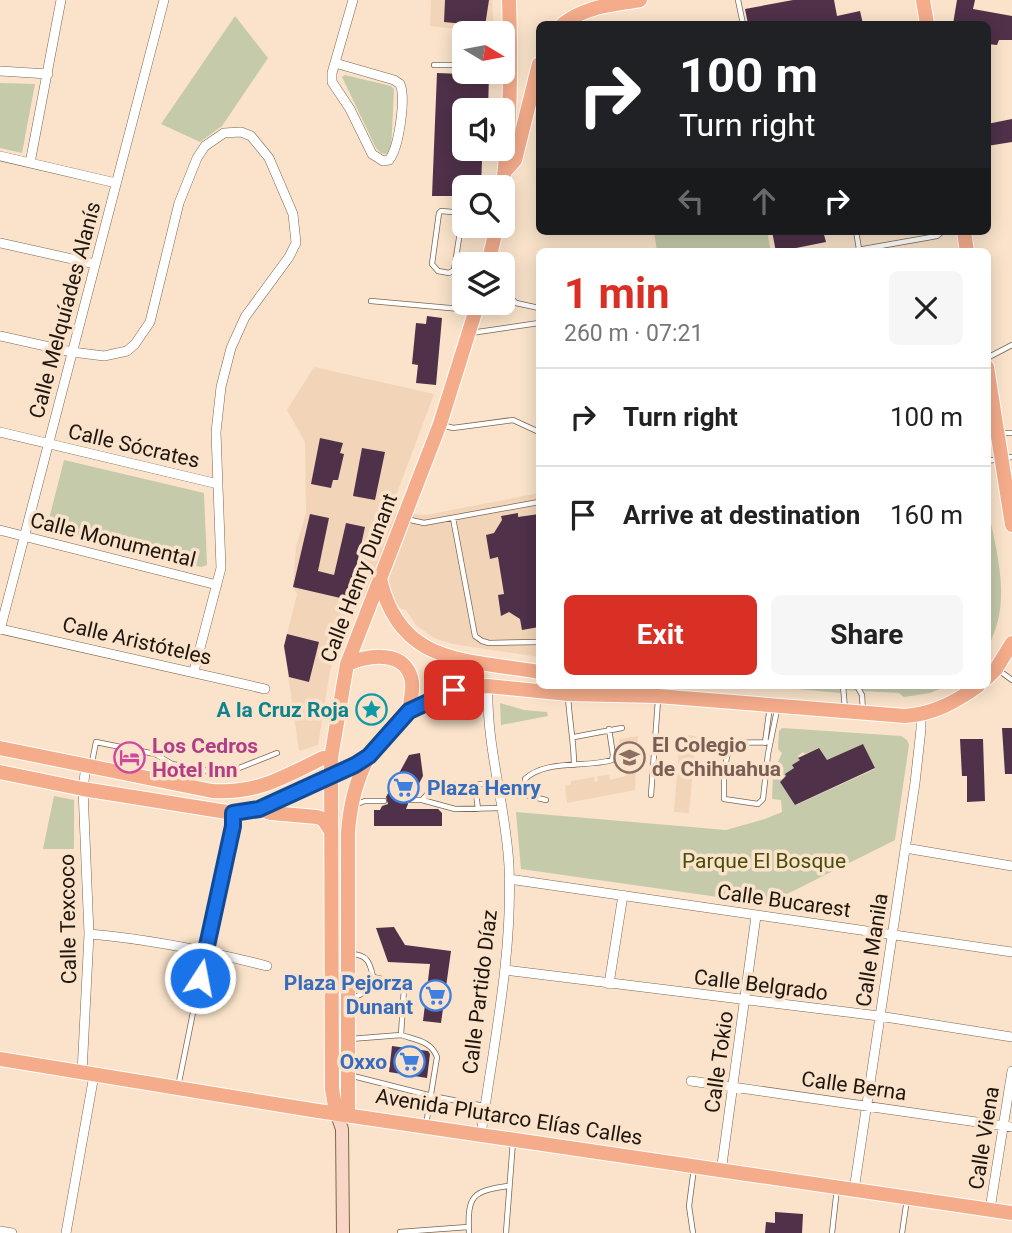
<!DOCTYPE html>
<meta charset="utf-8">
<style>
:root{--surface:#fff;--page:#f6f6f6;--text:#222;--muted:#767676;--line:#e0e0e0;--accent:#d93025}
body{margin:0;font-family:Roboto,sans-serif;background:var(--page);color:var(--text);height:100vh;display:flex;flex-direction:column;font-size:26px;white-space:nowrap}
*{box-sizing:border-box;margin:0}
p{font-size:23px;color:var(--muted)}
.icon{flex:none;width:38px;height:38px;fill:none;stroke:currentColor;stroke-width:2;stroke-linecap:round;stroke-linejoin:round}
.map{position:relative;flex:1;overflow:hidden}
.side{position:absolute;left:536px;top:248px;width:455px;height:441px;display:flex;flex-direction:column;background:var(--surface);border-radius:10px;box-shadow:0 4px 18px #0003}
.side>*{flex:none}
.top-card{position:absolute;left:536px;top:21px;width:455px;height:214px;border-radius:10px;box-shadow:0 4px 18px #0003;background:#202124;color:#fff;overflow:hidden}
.needle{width:46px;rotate:100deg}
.buttons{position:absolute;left:452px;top:21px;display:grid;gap:14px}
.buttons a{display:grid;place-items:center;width:63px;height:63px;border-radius:10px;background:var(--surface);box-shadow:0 4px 18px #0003;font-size:35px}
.pin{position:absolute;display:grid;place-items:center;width:60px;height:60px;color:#fff;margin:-30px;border-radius:14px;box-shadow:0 4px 10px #0006}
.me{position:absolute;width:77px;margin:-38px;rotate:11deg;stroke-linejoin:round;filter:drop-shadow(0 0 5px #0008)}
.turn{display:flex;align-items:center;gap:24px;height:147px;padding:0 28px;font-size:32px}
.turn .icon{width:91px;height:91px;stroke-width:2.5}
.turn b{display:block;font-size:49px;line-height:60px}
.lanes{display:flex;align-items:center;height:66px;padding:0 28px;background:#0003;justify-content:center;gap:35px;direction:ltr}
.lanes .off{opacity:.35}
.round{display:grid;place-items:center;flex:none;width:74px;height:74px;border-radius:10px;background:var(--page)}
.headline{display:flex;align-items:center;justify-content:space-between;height:119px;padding:0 28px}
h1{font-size:42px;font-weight:700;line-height:52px;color:var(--accent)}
.action{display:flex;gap:14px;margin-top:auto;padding:14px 28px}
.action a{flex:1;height:80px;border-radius:10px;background:var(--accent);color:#fff;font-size:28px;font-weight:700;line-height:80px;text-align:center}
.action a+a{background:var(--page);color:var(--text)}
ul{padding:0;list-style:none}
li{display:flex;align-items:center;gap:21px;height:98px;padding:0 28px;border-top:2px solid var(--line)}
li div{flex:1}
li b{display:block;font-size:26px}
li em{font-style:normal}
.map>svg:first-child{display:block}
</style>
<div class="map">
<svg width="1012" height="1233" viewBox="0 0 1012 1233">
<rect width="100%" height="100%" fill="#fae3ca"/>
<path fill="#f2d5b8" d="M431,0h61l2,33 -64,-7z
M314,367l120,27 -44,118 36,3 113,-22v164l-87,-13 -18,-6 -18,-13 -10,-15 -50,-15 -26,76 -12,74 -19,6 -15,-105 13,-52 -4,-7 3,-40 10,-34 -1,-71 -18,-32z
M680,734l16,2 -7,77 -15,-1z
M638,736l-3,54 -68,13 -2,-17 6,-2v-3l23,-4 1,5 3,-1 -1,-5 12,-1 1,5 16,-4 -7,-37z"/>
<path fill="#c5caab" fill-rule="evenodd" d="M235,16l33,42 -46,68 -22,16 -39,-18z
M345,75l46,11 3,3 -3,62 -5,3 -5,-1 -5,-5 -34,-71z
M0,83l35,1 -13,69 -22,-5z
M654,231h113l4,21h-114z
M64,460l140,33 3,72 -6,2 -154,-40z
M991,523c9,43 19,85 -4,125v-124z
M765,686h182l-17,7 -26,4 -5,-4 -58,-3 -1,3z
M500,703l24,7 23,2 1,4 -47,9z
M782,728l119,8 6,4 2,5 -14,95 -128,64 -246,-35 -5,-57 210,18 39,-11 17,-7 -1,-12 -9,-1 1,-25 9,-21 -4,-4 1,-18zM863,744l12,25 -79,36 -16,-23c10,-5 15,-11 21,-21l-3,-5 5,-4 2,2 13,-6 9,12z
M54,796l20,4v49h-31z"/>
<path fill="#4f3149" d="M445,0h44l-4,26 -41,-4z
M793,0h41l3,16 23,-5 3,13h-115l-3,-15z
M957,0h18l-2,9 39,7v24h-13l-2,5 -10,-1v-20h-34z
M437,73l52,2 -1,35h-24v39h10v11h8l-1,27h-17v9h-32z
M1012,119v23l-25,4v-22z
M772,231h51l3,11 -50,10z
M427,316l15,2 -6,67 -20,-2 2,-18 -6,-1 4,-41 10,1z
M320,438l23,5 -3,10 4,1 -6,26h-5l-2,8 -20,-4z
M362,448l23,4 -10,48 -22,-4z
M518,513v4l21,-3v113l-17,3 -2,-11 -11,-7 -8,4 -3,-21 6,-1 -6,-37 -8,2 -4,-24 8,-2 8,-13 -1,-4z
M310,514l19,4 -11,53 16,4 12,-52 19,4 -16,73 -56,-13z
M287,634l32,8 -10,40 -20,-5 -5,-31z
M1002,728h10v46h-7z
M960,739h23l2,62 -18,1v-26h-5z
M863,744l12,24 -80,37 -15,-23 6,-6 -1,-2 9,-6 -2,-3 8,-5 -2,-2 21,-10 8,12z
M420,753l3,23 -10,19 -7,3 2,6 -2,5h32l4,4v13h-68v-16h6l2,-4 6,-2 -2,-7 23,-42z
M394,927l11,18 46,6 -10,72 -18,-2 7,-57 -42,-2 -12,-34z
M392,1046l36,5 2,3 -3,24 -38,-6z
M775,1212l28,2 -1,19h-37l1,-11 9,1z"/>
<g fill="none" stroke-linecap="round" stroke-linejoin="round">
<defs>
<path id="lane" d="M738,0l5,24
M434,65h30
M463,213l-9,57 -5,3 -11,-2 -6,-7 7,-51 2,-2 23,2
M856,231l3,18
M846,252l91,-16 6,-5
M502,290l14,13 23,5
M371,301l101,9
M471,333l68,-10
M987,358l25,-13
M442,425l11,3 60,-8 26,12
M999,433h13
M987,441l10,-3
M987,461l25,-4
M453,518l22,118 7,5 7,2 50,-1
M406,519l18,4 115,-21
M997,669l15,11
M843,686l2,23
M857,686l5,9 1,17
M568,695c1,24 6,46 6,70
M574,737l48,-9
M770,742l-40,1 -6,28v28l34,5 5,-5 5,-45 9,-44
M765,743l5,-37
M92,762l4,-20 59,12 17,10 41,8h16l48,-19
M475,785l3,24
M651,795l7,-95
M410,800h12l33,9 47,-1
M422,800l10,-11 16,-5h51
M546,800l-17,-4 -3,-7 -1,-10c21,-20 61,-11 87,-19l1,-5 -4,-26
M354,805l11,-4h19
M352,998l17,-7 4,-14
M401,1035c15,5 30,6 36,22l-11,68
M350,1039l51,-4 3,-47 -5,-5 -26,-6c-3,-15 -6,-23 -23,-23
M349,1075l83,21 52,10
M178,1087l55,-273
M400,1232l68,-5
M469,1233c-2,-38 4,-42 39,-47
M506,1233l7,-92
M693,1233l-4,-27 5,-38
M832,1233l5,-45
M902,1233l5,-34"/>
<path id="street" d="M335,63l59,17 6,4c6,14 -1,64 -11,76l-6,1 -11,-7 -22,-45 -18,-27v-9l21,-73
M0,71l48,3
M0,156l116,27
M30,163l31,-163
M0,243l95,21
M0,336l72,16 32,4 23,-5 8,-7 15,-22 29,-119 18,-45 8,-12 19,-13 17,-1 10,4 18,22 24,56 3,29 -7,14 -44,60 -14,31 -10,39 -5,45 5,136 -27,103
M0,432l218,52
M0,530l217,55
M0,629l265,60
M0,630l164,-630
M905,848l107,18
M509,879l503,73
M89,934c60,5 119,17 178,32
M505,970l374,46 133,21
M609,984l14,-89
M82,1073l7,-139 -6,-145 3,-24
M691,1081l321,46
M481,1135c12,-89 32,-179 28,-269 -3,-60 -23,-119 -21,-180
M721,1172l35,-256
M854,1190l61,-407 6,-54v-14
M990,1209l22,-138
M0,1231l12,2
M66,1233l28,-158"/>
<path id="secondary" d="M336,1112l6,17 1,104"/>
<path id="primary" d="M923,0l4,24
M563,24c23,-18 49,-19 77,-24
M507,169l8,-9 24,-96
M502,192c9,-64 9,-128 7,-192
M964,231l3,21
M488,264l9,-38
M987,367l25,158
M380,579c20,87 86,80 159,93
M347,664c22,-9 60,-15 65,18 1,10 -2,20 -3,29
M987,678l9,-9 16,-26
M0,748l212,43c46,3 71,-14 111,-33h8
M0,772l83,17 150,24 26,-4 96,-44 14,-9 40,-45 29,-15 31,-9 19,-1 80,8 90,2 247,20c29,-2 50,-14 73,-30
M259,809l12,4 46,4 6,2 8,12
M0,1059l318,52 694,102
M336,1112l-4,-23 -1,-331 16,-94 93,-240 38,-121
M348,1114v-282c2,-26 7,-50 20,-74"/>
</defs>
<use href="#lane" stroke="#7b6751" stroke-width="6"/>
<use href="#street" stroke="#7b6751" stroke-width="10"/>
<use href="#secondary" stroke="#7b6751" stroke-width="14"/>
<use href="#primary" stroke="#fff" stroke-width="16"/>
<use href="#lane" stroke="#fff" stroke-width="4.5"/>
<use href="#street" stroke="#fff" stroke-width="9"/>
<use href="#secondary" stroke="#f9d5c5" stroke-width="12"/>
<use href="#primary" stroke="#f4ac8b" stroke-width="14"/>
</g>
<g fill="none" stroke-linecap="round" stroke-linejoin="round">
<defs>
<path id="route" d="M200,978l33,-152v-13l26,-4 96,-44 14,-9 40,-45 45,-21"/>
</defs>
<use href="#route" stroke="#114b97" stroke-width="18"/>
<use href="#route" stroke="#1a73e8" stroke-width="12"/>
</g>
<defs>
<symbol id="sight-ring" viewBox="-11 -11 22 22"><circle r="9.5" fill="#fae3ca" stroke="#0f9aa8" stroke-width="1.5"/><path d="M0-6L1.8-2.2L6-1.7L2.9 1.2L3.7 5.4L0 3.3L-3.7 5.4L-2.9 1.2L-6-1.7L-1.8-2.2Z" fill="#0f9aa8"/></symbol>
<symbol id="university-ring" viewBox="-11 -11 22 22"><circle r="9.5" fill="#fae3ca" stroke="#8d6e63" stroke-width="1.5"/><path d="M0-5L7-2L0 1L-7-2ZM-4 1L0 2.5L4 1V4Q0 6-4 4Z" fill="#8d6e63"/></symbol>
<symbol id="hotel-ring" viewBox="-11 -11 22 22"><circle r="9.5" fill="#fae3ca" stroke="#d1479c" stroke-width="1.5"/><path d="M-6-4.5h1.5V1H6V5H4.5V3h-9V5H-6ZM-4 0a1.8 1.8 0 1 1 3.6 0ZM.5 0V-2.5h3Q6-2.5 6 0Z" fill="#d1479c"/></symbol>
<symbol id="supermarket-ring" viewBox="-11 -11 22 22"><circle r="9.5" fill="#fae3ca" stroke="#3f7fe0" stroke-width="1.5"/><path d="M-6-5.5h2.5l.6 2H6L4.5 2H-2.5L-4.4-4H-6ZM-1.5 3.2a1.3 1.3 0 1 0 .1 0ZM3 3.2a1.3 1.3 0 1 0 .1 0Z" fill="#3f7fe0"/></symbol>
</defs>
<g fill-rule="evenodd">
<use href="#sight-ring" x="354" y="692" width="35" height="35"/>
<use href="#university-ring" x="612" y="740" width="35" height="35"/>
<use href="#hotel-ring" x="112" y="740" width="35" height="35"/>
<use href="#supermarket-ring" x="386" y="770" width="35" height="35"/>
<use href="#supermarket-ring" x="418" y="978" width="35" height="35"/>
<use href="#supermarket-ring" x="392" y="1044" width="35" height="35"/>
</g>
<g text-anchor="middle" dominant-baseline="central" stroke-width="7" stroke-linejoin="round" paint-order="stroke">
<g font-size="21" fill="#1f170f" stroke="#fae3ca">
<text transform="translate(65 310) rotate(-75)">Calle Melquíades Alanís</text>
<text transform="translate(134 446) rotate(13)">Calle Sócrates</text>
<text transform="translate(113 540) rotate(14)">Calle Monumental</text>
<text transform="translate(359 578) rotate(-69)">Calle Henry Dunant</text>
<text transform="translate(137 641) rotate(13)">Calle Aristóteles</text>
<text transform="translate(784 901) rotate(8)">Calle Bucarest</text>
<text transform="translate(68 919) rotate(-91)">Calle Texcoco</text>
<text transform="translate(872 950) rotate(-81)">Calle Manila</text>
<text transform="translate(761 985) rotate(7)">Calle Belgrado</text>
<text transform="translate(480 992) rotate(-83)">Calle Partido Díaz</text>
<text transform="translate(719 1062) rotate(-82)">Calle Tokio</text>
<text transform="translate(854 1086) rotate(8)">Calle Berna</text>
<text transform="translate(509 1117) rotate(9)">Avenida Plutarco Elías Calles</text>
<text transform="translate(984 1138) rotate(-81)">Calle Viena</text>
</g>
<g font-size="21" font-weight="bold" fill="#0d838f" stroke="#fae3ca" text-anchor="end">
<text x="349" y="710">A la Cruz Roja</text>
</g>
<g font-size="21" font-weight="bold" fill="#785e54" stroke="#fae3ca" text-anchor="start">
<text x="652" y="745">El Colegio<tspan x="652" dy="24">de Chihuahua</tspan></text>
</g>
<g font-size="21" font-weight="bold" fill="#b23c85" stroke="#fae3ca" text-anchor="start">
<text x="152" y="746">Los Cedros<tspan x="152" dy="24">Hotel Inn</tspan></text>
</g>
<g font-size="21" font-weight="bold" fill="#366cbe" stroke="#fae3ca" text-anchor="end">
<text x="427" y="788" text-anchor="start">Plaza Henry</text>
<text x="413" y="983">Plaza Pejorza<tspan x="413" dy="24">Dunant</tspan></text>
<text x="387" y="1062">Oxxo</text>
</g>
<g font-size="21" fill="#474e09" stroke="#fae3ca">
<text x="764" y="861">Parque El Bosque</text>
</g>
</g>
</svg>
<div class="buttons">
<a><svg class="needle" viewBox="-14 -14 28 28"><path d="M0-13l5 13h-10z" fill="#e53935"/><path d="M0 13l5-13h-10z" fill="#767676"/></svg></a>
<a><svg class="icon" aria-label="sound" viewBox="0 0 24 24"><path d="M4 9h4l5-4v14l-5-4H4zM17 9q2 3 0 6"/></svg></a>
<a><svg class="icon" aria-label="search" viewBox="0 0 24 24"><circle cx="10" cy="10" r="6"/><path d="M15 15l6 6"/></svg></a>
<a><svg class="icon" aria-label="layers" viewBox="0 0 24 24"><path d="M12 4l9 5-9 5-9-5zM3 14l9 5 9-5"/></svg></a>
</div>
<div class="pin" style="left:454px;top:690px;background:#d93025"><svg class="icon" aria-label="arrive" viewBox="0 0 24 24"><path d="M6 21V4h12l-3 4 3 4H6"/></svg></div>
<svg class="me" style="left:200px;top:978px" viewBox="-20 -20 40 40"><circle r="17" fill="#1a73e8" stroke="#fff" stroke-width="3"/><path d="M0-11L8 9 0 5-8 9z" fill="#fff"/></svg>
<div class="top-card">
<div class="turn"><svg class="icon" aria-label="right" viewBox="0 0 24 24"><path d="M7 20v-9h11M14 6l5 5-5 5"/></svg><div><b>100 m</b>Turn right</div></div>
<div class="lanes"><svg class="icon off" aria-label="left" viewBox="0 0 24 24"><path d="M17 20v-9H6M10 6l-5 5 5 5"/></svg><svg class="icon off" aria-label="ahead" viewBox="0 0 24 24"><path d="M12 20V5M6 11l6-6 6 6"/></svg><svg class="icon" aria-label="right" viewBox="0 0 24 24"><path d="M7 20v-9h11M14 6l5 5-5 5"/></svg></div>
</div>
<section class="side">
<div class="headline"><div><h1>1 min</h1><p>260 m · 07:21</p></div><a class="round"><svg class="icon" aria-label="close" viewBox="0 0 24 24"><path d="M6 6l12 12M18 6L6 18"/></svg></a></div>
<ul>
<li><svg class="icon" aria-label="right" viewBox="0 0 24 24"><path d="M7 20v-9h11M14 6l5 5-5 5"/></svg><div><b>Turn right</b></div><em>100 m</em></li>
<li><svg class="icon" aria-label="arrive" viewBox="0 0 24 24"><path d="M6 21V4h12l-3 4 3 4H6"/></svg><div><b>Arrive at destination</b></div><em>160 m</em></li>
</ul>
<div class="action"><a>Exit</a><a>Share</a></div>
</section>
</div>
